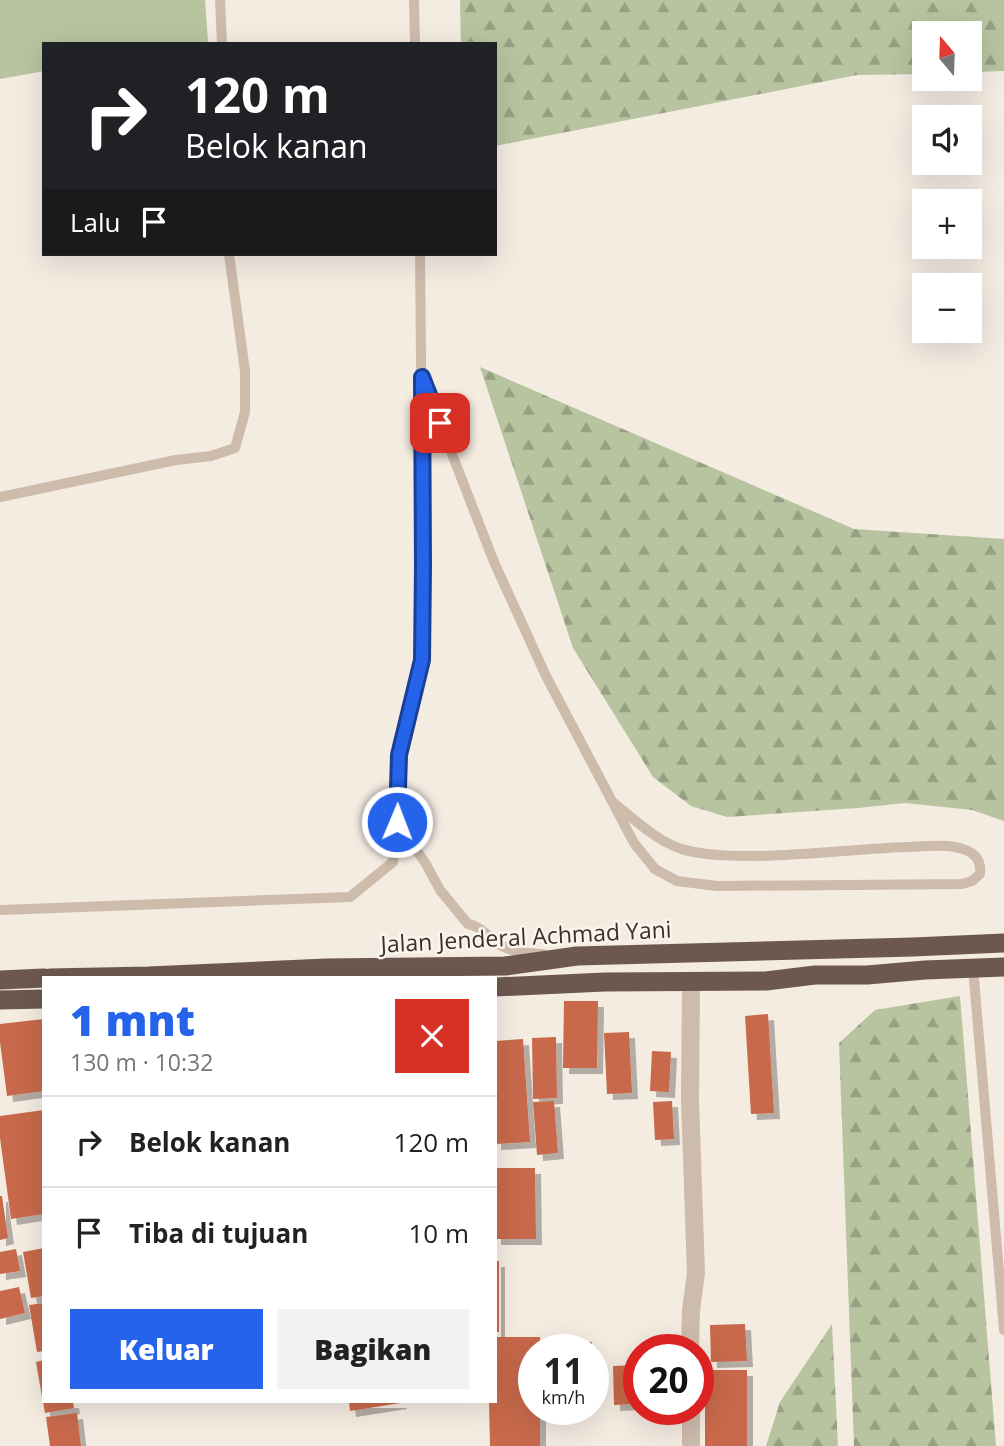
<!DOCTYPE html>
<html lang="id">
<meta charset="utf-8">
<style>
:root{--surface:#fff;--page:#f2f2f2;--text:#222;--muted:#767676;--line:#e0e0e0;--accent:#2563eb}
body{margin:0;font-family:"Open Sans",sans-serif;background:var(--page);color:var(--text);height:100vh;display:flex;flex-direction:column;font-size:26px;white-space:nowrap}
*{box-sizing:border-box;margin:0}
p{font-size:23px;color:var(--muted)}
.icon{flex:none;width:38px;height:38px;fill:none;stroke:currentColor;stroke-width:2;stroke-linecap:round;stroke-linejoin:round}
.map{position:relative;flex:1;overflow:hidden}
.details{position:absolute;left:42px;top:976px;width:455px;height:427px;display:flex;flex-direction:column;background:var(--surface);border-radius:0px;box-shadow:0 7px 28px #0002}
.details>*{flex:none}
.hud{position:absolute;left:42px;top:42px;width:455px;height:214px;border-radius:0px;box-shadow:0 7px 28px #0002;background:#202124;color:#fff;overflow:hidden}
.needle{width:46px;rotate:341deg}
.controls{position:absolute;left:912px;top:21px;display:grid;gap:14px}
.controls a{display:grid;place-items:center;width:70px;height:70px;border-radius:0px;background:var(--surface);box-shadow:0 7px 28px #0002;font-size:35px}
.speed{position:absolute;left:518px;top:1334px;display:flex;gap:14px;font-size:35px;font-weight:700;text-align:center}
.speed>*{display:grid;place-content:center;width:91px;height:91px;border-radius:50%;background:var(--surface);box-shadow:0 7px 28px #0002;line-height:1}
.speed small{font-size:18px;font-weight:400}
.speed .limit{border:10px solid #d22;background:#fff;color:#111}
.pin{position:absolute;display:grid;place-items:center;width:60px;height:60px;color:#fff;margin:-30px;border-radius:14px;box-shadow:0 4px 10px #0006}
.me{position:absolute;width:77px;margin:-38px;rotate:1deg;stroke-linejoin:round;filter:drop-shadow(0 0 5px #0008)}
.turn{display:flex;align-items:center;gap:24px;height:147px;padding:0 28px;font-size:32px}
.turn .icon{width:91px;height:91px;stroke-width:2.5}
.turn b{display:block;font-size:49px;line-height:60px}
.then{display:flex;align-items:center;height:66px;padding:0 28px;background:#0003;gap:14px;font-size:26px}
.round{display:grid;place-items:center;flex:none;width:74px;height:74px;border-radius:0px;background:var(--page)}
.head{display:flex;align-items:center;justify-content:space-between;height:119px;padding:0 28px}
h1{font-size:42px;font-weight:800;line-height:52px;color:var(--accent)}
.button{display:flex;gap:14px;margin-top:auto;padding:14px 28px}
.button a{flex:1;height:80px;border-radius:0px;background:var(--accent);color:#fff;font-size:28px;font-weight:800;line-height:80px;text-align:center}
.button a+a{background:var(--page);color:var(--text)}
ul{padding:0;list-style:none}
li{display:flex;align-items:center;gap:21px;height:91px;padding:0 28px;border-top:2px solid var(--line)}
li div{flex:1}
li b{display:block;font-size:26px}
li em{font-style:normal}
.map>svg:first-child{display:block}
</style>
<div class="map">
<svg width="1004" height="1446" viewBox="0 0 1004 1446">
<defs>
<pattern id="forest-firs" width="22" height="20" patternUnits="userSpaceOnUse" patternTransform="scale(1.75)"><rect width="22" height="20" fill="#b8c4a0"/><path d="M5 1l3.5 6h-7zM16 11l3.5 6h-7z" fill="#97a083"/></pattern>
<filter id="shadow"><feDropShadow dx="6" dy="6" stdDeviation="0" flood-color="#0004"/></filter>
</defs>
<rect width="100%" height="100%" fill="#f4ebe1"/>
<path fill="#b8c4a0" d="M0,0h205l3,42 -8,2h-156v27l-44,8z"/>
<path fill="url(#forest-firs)" d="M460,0h544v71l-34,1v-39h-46v41l-67,1 -362,71v-102h-34z
M480,367l374,162 150,10v282l-32,-11 -67,-7 -47,5 -131,9 -36,-11 -38,-29 -80,-129z
M960,996l36,450h-142l-15,-403 36,-33z
M832,1324l6,122h-72l14,-44z"/>
<path fill="#c8694b" filter="url(#shadow)" d="M564,1001h34l-1,67h-34z
M768,1014l6,99 -23,1 -6,-98z
M44,1019v72l-37,5 -7,-54v-18z
M629,1032l3,61 -25,1 -3,-61z
M556,1037l1,61 -24,1 -1,-61z
M523,1039l7,103 -35,2v-103z
M652,1051l19,1 -2,40 -19,-1z
M554,1101l4,52 -21,2 -4,-53z
M672,1101l2,38 -19,1 -2,-38z
M44,1110v104l-33,5 -11,-81v-22z
M495,1168h40l1,71h-41z
M0,1196h2l6,42 -8,2z
M44,1248v48l-13,2 -8,-46z
M16,1249l4,22 -20,3v-22z
M495,1261h4v71h-4z
M19,1287l6,26 -25,6v-28z
M44,1303v48l-7,1 -8,-47z
M745,1324l2,37 -36,1 -1,-37z
M495,1337h45v12h-6v60h6v37h-50l-1,-44h6z
M546,1342h46v7h-46z
M44,1360v36l-2,1 -6,-35z
M636,1365v39l-22,1 -1,-39z
M705,1370h42v76h-42z
M43,1402h30l1,6 -29,5z
M349,1402h52v1l-51,8z
M77,1413l4,33h-31l-4,-29z"/>
<g fill="none" stroke-linecap="round" stroke-linejoin="round">
<path stroke="#cdbbac" stroke-width="10" d="M220,0l2,44
M414,0l1,44
M420,254l3,312 -1,94 -23,95 -2,67 29,42 14,26 28,34c14,2 22,16 34,22 13,7 27,7 41,8
M422,377l72,185 52,114 88,167 21,26 22,12 40,5 245,-2 10,-3 8,-7c2,-17 -9,-24 -25,-27 -15,-3 -33,0 -48,0 -50,2 -99,8 -149,9 -23,0 -46,0 -69,-5 -28,-6 -53,-30 -75,-48
M0,497l176,-37 35,-4 24,-8 10,-36v-41l-16,-117
M0,910l350,-13 43,-35 4,-40
M973,968l31,362"/>
<path stroke="#cdbbac" stroke-width="18" d="M690,1349l1,-39 5,-37 -6,-172 1,-119
M691,1409v37"/>
<path stroke="#6c584f" stroke-width="19" d="M50,978l99,-2 177,-8 179,-2 72,-10 336,-9 91,-4
M0,980l44,-2
M495,987l110,-5 161,-1 49,-6h52l58,-5 79,-3
M0,1000l44,-1"/>
</g>
<g fill="none" stroke-linecap="round" stroke-linejoin="round">
<defs>
<path id="route" d="M397,822l2,-67 23,-95 1,-94 -1,-189 18,46"/>
</defs>
<use href="#route" stroke="#184099" stroke-width="18"/>
<use href="#route" stroke="#2563eb" stroke-width="12"/>
</g>
<g text-anchor="middle" dominant-baseline="central" stroke-width="5" stroke-linejoin="round" paint-order="stroke">
<g font-size="23" fill="#3b302b" stroke="#fbf5ee">
<text transform="translate(526 936) rotate(-3)">Jalan Jenderal Achmad Yani</text>
</g>
</g>
</svg>
<div class="controls">
<a><svg class="needle" viewBox="-14 -14 28 28"><path d="M0-13l5 13h-10z" fill="#e53935"/><path d="M0 13l5-13h-10z" fill="#767676"/></svg></a>
<a><svg class="icon" aria-label="sound" viewBox="0 0 24 24"><path d="M4 9h4l5-4v14l-5-4H4zM17 9q2 3 0 6"/></svg></a>
<a>+</a>
<a>−</a>
</div>
<div class="speed"><div>11<small>km/h</small></div><div class="limit">20</div></div>
<div class="pin" style="left:440px;top:423px;background:#d93025"><svg class="icon" aria-label="arrive" viewBox="0 0 24 24"><path d="M6 21V4h12l-3 4 3 4H6"/></svg></div>
<svg class="me" style="left:397px;top:822px" viewBox="-20 -20 40 40"><circle r="17" fill="#2563eb" stroke="#fff" stroke-width="3"/><path d="M0-11L8 9 0 5-8 9z" fill="#fff"/></svg>
<div class="hud">
<div class="turn"><svg class="icon" aria-label="right" viewBox="0 0 24 24"><path d="M7 20v-9h11M14 6l5 5-5 5"/></svg><div><b>120 m</b>Belok kanan</div></div>
<div class="then">Lalu<svg class="icon" aria-label="arrive" viewBox="0 0 24 24"><path d="M6 21V4h12l-3 4 3 4H6"/></svg></div>
</div>
<section class="details">
<div class="head"><div><h1>1 mnt</h1><p>130 m · 10:32</p></div><a class="round" style="background:#d93025;color:#fff"><svg class="icon" aria-label="close" viewBox="0 0 24 24"><path d="M6 6l12 12M18 6L6 18"/></svg></a></div>
<ul>
<li><svg class="icon" aria-label="right" viewBox="0 0 24 24"><path d="M7 20v-9h11M14 6l5 5-5 5"/></svg><div><b>Belok kanan</b></div><em>120 m</em></li>
<li><svg class="icon" aria-label="arrive" viewBox="0 0 24 24"><path d="M6 21V4h12l-3 4 3 4H6"/></svg><div><b>Tiba di tujuan</b></div><em>10 m</em></li>
</ul>
<div class="button"><a>Keluar</a><a>Bagikan</a></div>
</section>
</div>
